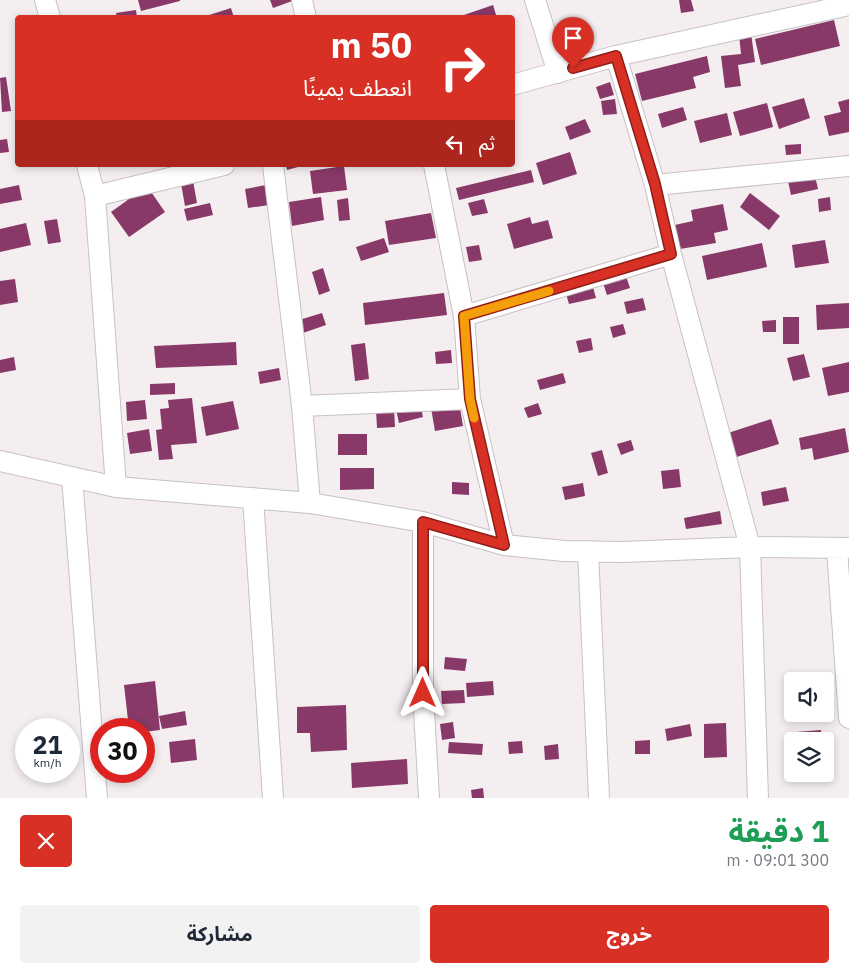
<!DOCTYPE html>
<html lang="ar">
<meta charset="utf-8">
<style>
:root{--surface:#fff;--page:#f2f2f3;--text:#1f2937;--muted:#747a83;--accent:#d93025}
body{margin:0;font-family:"IBM Plex Sans","Noto Sans Arabic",sans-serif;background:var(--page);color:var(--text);direction:rtl;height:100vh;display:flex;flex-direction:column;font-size:19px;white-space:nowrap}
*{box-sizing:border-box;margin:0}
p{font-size:16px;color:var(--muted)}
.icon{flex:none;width:28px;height:28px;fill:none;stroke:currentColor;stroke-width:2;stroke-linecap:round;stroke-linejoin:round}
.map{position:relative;height:798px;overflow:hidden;direction:ltr}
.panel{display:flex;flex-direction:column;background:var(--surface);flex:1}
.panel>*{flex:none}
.hud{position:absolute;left:15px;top:15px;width:500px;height:152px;border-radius:5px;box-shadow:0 2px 8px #0003;direction:rtl;background:#d93025;color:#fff;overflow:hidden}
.fabs{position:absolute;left:784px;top:672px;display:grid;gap:10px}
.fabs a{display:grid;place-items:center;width:50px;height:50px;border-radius:5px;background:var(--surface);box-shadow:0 2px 8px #0003;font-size:25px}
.speed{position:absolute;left:15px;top:718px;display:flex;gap:10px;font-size:25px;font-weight:700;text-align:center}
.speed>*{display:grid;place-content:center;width:65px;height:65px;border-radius:50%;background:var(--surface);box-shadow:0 2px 8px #0003;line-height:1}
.speed small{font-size:12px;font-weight:400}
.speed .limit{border:8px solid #d22;background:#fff;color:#111}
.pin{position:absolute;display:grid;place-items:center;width:42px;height:42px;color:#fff;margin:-51px -21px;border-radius:50% 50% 50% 0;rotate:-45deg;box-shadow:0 0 5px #0007}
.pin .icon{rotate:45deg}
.me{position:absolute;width:55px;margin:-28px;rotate:0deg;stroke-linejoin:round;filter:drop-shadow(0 0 4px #0008)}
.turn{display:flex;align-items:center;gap:18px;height:105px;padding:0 20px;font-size:22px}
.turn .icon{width:65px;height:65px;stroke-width:2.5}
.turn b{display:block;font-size:35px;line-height:42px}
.then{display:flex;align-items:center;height:48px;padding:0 20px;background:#0003;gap:10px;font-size:19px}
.round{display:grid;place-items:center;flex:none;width:52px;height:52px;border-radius:5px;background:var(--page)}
.overview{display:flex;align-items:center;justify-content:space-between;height:85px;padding:0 20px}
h1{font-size:30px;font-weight:700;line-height:38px;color:#1e9e55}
.action{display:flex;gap:10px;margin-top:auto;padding:10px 20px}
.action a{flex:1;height:58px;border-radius:5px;background:var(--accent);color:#fff;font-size:20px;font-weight:700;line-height:58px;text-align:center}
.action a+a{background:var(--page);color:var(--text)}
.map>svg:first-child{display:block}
</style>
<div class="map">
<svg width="849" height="798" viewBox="0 0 849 798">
<rect width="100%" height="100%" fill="#f4eef1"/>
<path fill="#883968" d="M138,0h42v1l-39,10z
M270,0h25l-22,8z
M679,0h12l3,11 -13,2z
M493,5l4,13h-35l-1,-2z
M231,8l3,10h-31v-1z
M136,10l1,8h-20l-1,-5z
M834,20l6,26 -79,19 -6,-26z
M751,33l4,29 -17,3 3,21 -16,2 -4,-32 20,-2 -2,-19z
M707,56l3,16 -17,5 3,11 -54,13 -7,-27z
M6,77l5,34 -9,1 -2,-34z
M610,82l4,13 -14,4 -4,-12z
M804,98l6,20 -31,11 -7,-22z
M615,99l2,15 -14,1 -2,-14z
M849,99v33l-20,4 -5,-20 17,-4 -3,-10z
M767,103l6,24 -33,9 -7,-24z
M683,107l4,13 -25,8 -4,-14z
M727,113l5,22 -32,8 -6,-22z
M585,119l6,13 -21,8 -5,-13z
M7,139l2,13 -9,1v-13z
M801,144v10l-15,1 -1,-10z
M570,152l7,22 -34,11 -7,-22z
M286,165h12v2l-11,3z
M344,166l3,24 -34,4 -3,-23z
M531,170l3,12 -75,18 -3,-12z
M192,175l5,28 -12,3 -5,-28z
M815,176l3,13 -27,6 -3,-14z
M19,185l3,15 -22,4v-15z
M266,185l3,20 -21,3 -3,-19z
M147,186l18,26 -36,25 -18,-25z
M750,193l30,23 -11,14 -29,-23z
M321,197l3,23 -32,6 -3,-24z
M830,197l1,13 -12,2 -1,-13z
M348,198l2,22 -11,1 -2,-21z
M484,199l4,14 -16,3 -4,-13z
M210,203l3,12 -26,6 -3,-12z
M723,204l5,26 -14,3 2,10 -42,7 -4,-24 23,-5 -2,-11z
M431,213l5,25 -47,7 -4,-24z
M530,217l2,7 16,-4 5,18 -39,11 -7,-25z
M57,219l4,23 -13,2 -4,-23z
M26,223l5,22 -31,7v-23z
M384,238l5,14 -28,9 -5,-14z
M825,240l4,23 -34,5 -3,-23z
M762,243l5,24 -60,13 -5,-24z
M479,245l3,15 -13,2 -3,-15z
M323,268l7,23 -11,4 -7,-23z
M626,276l4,12 -23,7 -4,-12z
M15,279l3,23 -18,3v-24z
M593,287l3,11 -27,6 -3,-10z
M444,293l3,22 -82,10 -2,-22z
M643,298l3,12 -19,4 -3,-12z
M849,303v25l-32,2 -1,-25z
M322,313l4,12 -23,8 -4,-13z
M783,317h16v27h-16z
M776,320v12h-13l-1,-11z
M623,324l3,10 -13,4 -3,-11z
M591,338l2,12 -14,3 -3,-12z
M236,342l1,23 -81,3 -2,-22z
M365,343l4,36 -14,2 -4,-36z
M451,350l1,13 -16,1 -1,-12z
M804,354l6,23 -17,4 -6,-23z
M14,357l2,13 -16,3v-13z
M849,362v30l-21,4 -6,-28z
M279,368l2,12 -21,4 -2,-12z
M563,373l3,10 -26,7 -3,-10z
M175,383v11l-25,1v-11z
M192,398l5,45 -26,2 2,14 -14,1 -3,-30 6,-1 -2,-20 9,-1 -1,-8z
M145,400l2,19 -20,2 -1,-19z
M233,401l6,28 -33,7 -5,-29z
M459,402l4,24 -28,5 -4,-23z
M420,403l3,14 -24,6 -3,-14z
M538,403l4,11 -14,4 -4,-10z
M394,409l1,18 -18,1 -1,-18z
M771,419l8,25 -49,15 -8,-24z
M845,428l4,24 -35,8 -2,-12 -11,2 -2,-12z
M149,429l3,22 -22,3 -3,-21z
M338,434h29v21h-29z
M631,440l3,10 -13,5 -4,-11z
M602,450l6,23 -10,3 -7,-23z
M340,468h34v21l-34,1z
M679,469l2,18 -18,2 -2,-18z
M452,482l17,1v12l-17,-1z
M583,483l2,13 -20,4 -3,-13z
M786,487l3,14 -26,5 -2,-14z
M720,511l2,13 -36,5 -2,-11z
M445,657l22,2 -2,12 -21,-2z
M155,681l5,49 -16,2v-3h-15l-5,-44z
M493,681l1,14 -27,2 -1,-14z
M464,690l1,13 -23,1 -1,-13z
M346,705l1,45 -36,2 -1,-19h-13v-26z
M185,711l2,14 -25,4 -3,-13z
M453,722l2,16 -13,2 -2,-16z
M726,723l1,34 -23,1v-34z
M690,724l2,12 -25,5 -2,-12z
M821,730v10l-25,1v-9z
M195,739l2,21 -26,3 -2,-21z
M650,740v14h-15v-13z
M522,741l1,12 -14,1 -1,-12z
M449,742l34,2 -1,11 -34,-2z
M558,744l1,15 -14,1 -1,-14z
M407,759l1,25 -56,4 -1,-25z
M483,788l1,10h-12l-1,-8z"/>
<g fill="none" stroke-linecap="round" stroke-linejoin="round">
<defs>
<path id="street" d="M45,0l5,18
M302,0l4,18
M535,0l23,73
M616,56l39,129 16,69 79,293 8,251
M512,85l104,-29 233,-51
M87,165l8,31 21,291
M273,165l29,241 8,97
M434,165l30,151 6,83 34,146
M655,185l194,-19
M95,196l129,-31
M464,316l207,-62
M302,406l168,-7
M0,461l116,26 194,16 113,19 81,23 60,6 59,1 127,-5 99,1
M72,477l25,321
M253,498l20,300
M423,522v171l6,105
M837,549l12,169
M588,551l11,247"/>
</defs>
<use href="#street" stroke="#c7c1c4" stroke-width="22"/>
<use href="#street" stroke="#fff" stroke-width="20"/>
</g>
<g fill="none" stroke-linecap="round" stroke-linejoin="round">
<defs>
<path id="route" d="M423,693v-171l81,23 -34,-146 -6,-83 207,-62 -16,-70 -39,-128 -43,12"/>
</defs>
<use href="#route" stroke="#8d1f18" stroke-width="12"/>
<use href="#route" stroke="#d93025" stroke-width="9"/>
<path stroke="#f59e0b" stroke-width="9" d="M474,418l-4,-19 -6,-83 85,-25"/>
</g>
</svg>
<div class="fabs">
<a><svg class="icon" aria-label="sound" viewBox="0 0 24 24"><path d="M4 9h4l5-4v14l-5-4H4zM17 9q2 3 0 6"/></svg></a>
<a><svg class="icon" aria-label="layers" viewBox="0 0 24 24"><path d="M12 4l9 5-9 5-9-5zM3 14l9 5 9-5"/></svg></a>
</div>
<div class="speed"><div>21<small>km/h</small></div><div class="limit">30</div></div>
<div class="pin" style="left:573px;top:68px;background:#d93025"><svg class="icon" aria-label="arrive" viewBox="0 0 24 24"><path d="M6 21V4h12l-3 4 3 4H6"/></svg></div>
<svg class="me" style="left:423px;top:693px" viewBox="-20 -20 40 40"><path d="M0-17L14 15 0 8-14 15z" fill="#d93025" stroke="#fff" stroke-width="4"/></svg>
<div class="hud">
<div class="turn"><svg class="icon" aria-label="right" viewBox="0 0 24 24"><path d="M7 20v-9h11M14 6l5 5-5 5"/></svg><div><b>50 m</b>انعطف يمينًا</div></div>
<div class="then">ثم<svg class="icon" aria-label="left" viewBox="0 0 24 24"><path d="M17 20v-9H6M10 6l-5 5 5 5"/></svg></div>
</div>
</div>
<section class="panel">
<div class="overview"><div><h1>1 دقيقة</h1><p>300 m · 09:01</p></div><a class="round" style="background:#d93025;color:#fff"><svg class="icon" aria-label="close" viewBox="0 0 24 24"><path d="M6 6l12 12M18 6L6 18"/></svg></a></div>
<div class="action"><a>خروج</a><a>مشاركة</a></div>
</section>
